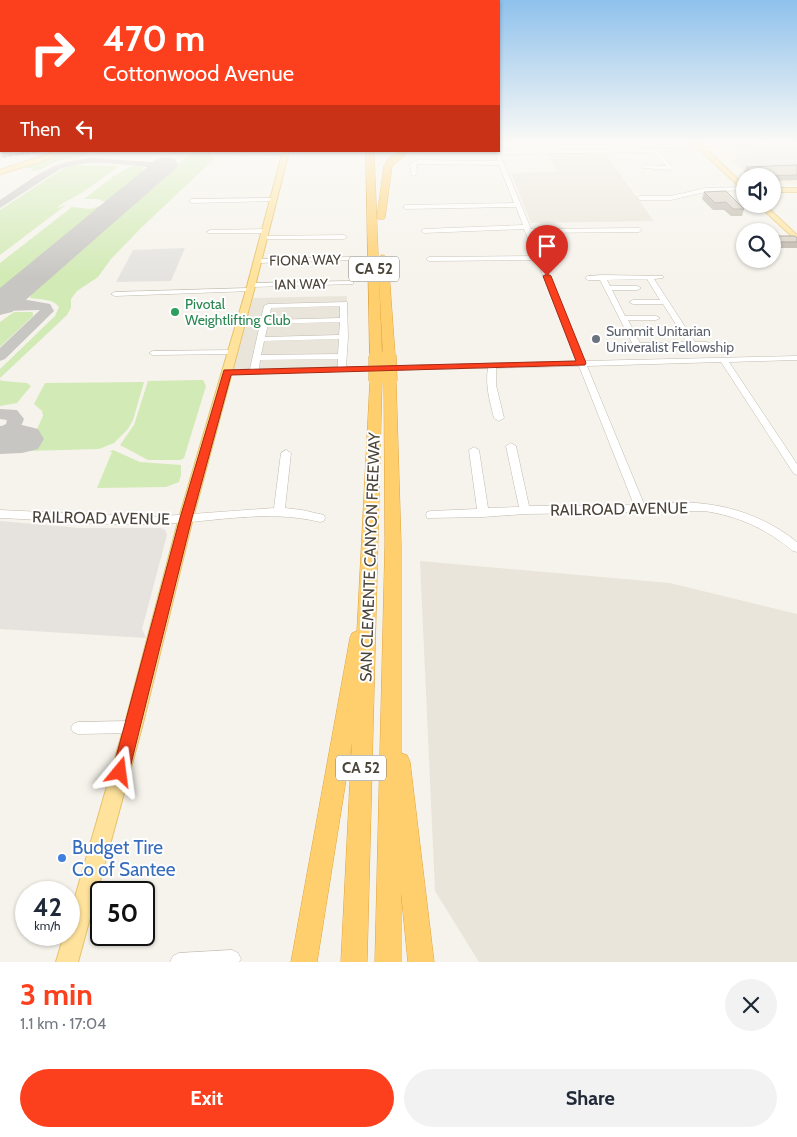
<!DOCTYPE html>
<meta charset="utf-8">
<style>
:root{--surface:#fff;--page:#f2f2f3;--text:#1f2937;--muted:#747a83;--accent:#fc3f1d}
body{margin:0;font-family:Cabin,sans-serif;background:var(--page);color:var(--text);height:100vh;display:flex;flex-direction:column;font-size:19px;white-space:nowrap}
*{box-sizing:border-box;margin:0}
p{font-size:16px;color:var(--muted)}
.icon{flex:none;width:28px;height:28px;fill:none;stroke:currentColor;stroke-width:2;stroke-linecap:round;stroke-linejoin:round}
.map{position:relative;height:962px;overflow:hidden}
.drawer{display:flex;flex-direction:column;background:var(--surface);flex:1}
.drawer>*{flex:none}
.top-card{position:absolute;left:0px;top:0px;width:500px;height:152px;box-shadow:0 1px 4px #0004;background:#fc3f1d;color:#fff;overflow:hidden}
.buttons{position:absolute;left:736px;top:168px;display:grid;gap:10px}
.buttons a{display:grid;place-items:center;width:45px;height:45px;border-radius:50%;background:var(--surface);box-shadow:0 1px 4px #0004;font-size:25px}
.speed{position:absolute;left:15px;top:881px;display:flex;gap:10px;font-size:25px;font-weight:700;text-align:center}
.speed>*{display:grid;place-content:center;width:65px;height:65px;border-radius:50%;background:var(--surface);box-shadow:0 1px 4px #0004;line-height:1}
.speed small{font-size:12px;font-weight:400}
.speed .limit{border:2px solid #111;border-radius:8px;background:#fff;color:#111}
.pin{position:absolute;display:grid;place-items:center;width:42px;height:42px;color:#fff;margin:-51px -21px;border-radius:50% 50% 50% 0;rotate:-45deg;box-shadow:0 0 5px #0007}
.pin .icon{rotate:45deg}
.me{position:absolute;width:55px;margin:-28px;rotate:16deg;stroke-linejoin:round;filter:drop-shadow(0 0 4px #0008)}
.turn{display:flex;align-items:center;gap:18px;height:105px;padding:0 20px;font-size:22px}
.turn .icon{width:65px;height:65px;stroke-width:2.5}
.turn b{display:block;font-size:35px;line-height:42px}
.then{display:flex;align-items:center;height:48px;padding:0 20px;background:#0003;gap:10px;font-size:19px}
.round{display:grid;place-items:center;flex:none;width:52px;height:52px;border-radius:26px;background:var(--page)}
.headline{display:flex;align-items:center;justify-content:space-between;height:85px;padding:0 20px}
h1{font-size:30px;font-weight:700;line-height:38px;color:var(--accent)}
.action{display:flex;gap:10px;margin-top:auto;padding:10px 20px}
.action a{flex:1;height:58px;border-radius:30px;background:var(--accent);color:#fff;font-size:20px;font-weight:700;line-height:58px;text-align:center}
.action a+a{background:var(--page);color:var(--text)}
.map>svg:first-child{display:block}
</style>
<div class="map">
<svg width="797" height="962" viewBox="0 0 797 962">
<rect width="100%" height="100%" fill="#f6f3ec"/>
<path fill="#eae5da" d="M604,152l50,69 -123,2 -20,-50 46,-1 -11,-19z
M347,296l-1,71 -112,2 19,-71z
M420,561l250,22 127,31v348h-318l-44,-71z"/>
<path fill="#f7ead8" d="M797,149v35h-24l-1,-8h-24l-26,-24z"/>
<path fill="#e6e2dd" d="M0,521l79,7h82l4,2 2,5 -25,94 4,9 -146,-9z"/>
<path fill="#d2eab5" d="M72,151h21c-12,8 -25,7 -38,11 -9,4 -15,10 -25,9l3,-3h-7z
M193,151h16l5,8 -72,68 -31,32 -13,18 -21,14 -6,8v9l-4,7 -67,63v2l3,1 24,2 4,3 -14,17 -17,3v-37l55,-53 4,-9c-7,-9 -19,-7 -29,-9l1,-3z
M73,165l46,1c-13,9 -25,19 -39,28 -8,5 -16,7 -23,14l9,-3 -66,50v-45l64,-42z
M131,166l11,1 2,4 -37,31 -10,-3h-13l30,-23z
M103,205l-103,84v-26l72,-56 18,2z
M14,312h18l1,1v3l-33,31v-25z
M199,380h4l3,6 -22,72 -3,2h-33l-28,-15 14,-20 14,-44z
M144,382l-11,38 -5,9 -14,14 -15,6 -72,2 16,-35 -1,-5 -8,-7 11,-21z
M113,450l27,12 41,3v10l-2,7 -13,5 -69,1 15,-36h-3z"/>
<path fill="#e5e3e0" d="M729,143h62l6,5 -62,-1z
M797,149v18l-53,2 -12,-9h5l-1,-3h12l-7,-6z
M185,248l-14,33 -55,1 17,-32z"/>
<g fill="none" stroke-linecap="round" stroke-linejoin="round">
<path stroke="#a9d4f2" stroke-width="1" d="M0,153l10,-2"/>
<path fill="#c8c6c3" fill-rule="evenodd" d="M94,158l70,5 5,3 -5,3c-33,-3 -72,-12 -104,0l-60,39v-8c34,-22 51,-40 94,-42z
M39,269l6,4 -24,23 1,3 28,5 4,7 -49,48 -5,2v-13l40,-38 -40,1v-8l10,-1 -3,-7 2,-3 25,-22z
M0,409l17,1 7,9 -5,12 -19,8v-12l6,-3 1,-4 -7,-1z"/>
<path fill="#c8c6c3" fill-rule="evenodd" d="M166,157l9,2 3,5 -3,5 -163,143 -12,3v-27l157,-129z
M22,425l16,4 6,10 -6,10 -16,4 -22,1v-28z"/>
<defs>
<path id="minor" d="M650,147l5,2 57,-1 2,1 -2,1 -54,1 15,17 -3,2 -28,-2 2,-3 22,1 -13,-14 -153,2 31,75 108,-1 3,2 -3,2 -107,1 53,128 212,-5v4l-68,2 68,102v11l-3,-1 -73,-112 -134,4 57,138c20,0 42,-3 62,0 33,4 65,17 91,38v10l-4,-1c-27,-22 -54,-35 -89,-40l-179,3 -42,3 -56,1 -1,-3 1,-3 4,-1 46,-2 -8,-59 5,-3 5,3 9,58 31,-1 -13,-61 5,-3 5,3 13,60 105,-1 -55,-139 -83,2v17l8,33 -5,3 -5,-3c-4,-16 -9,-33 -6,-50l-261,6 -4,-2 4,-2 23,-1 14,-63 4,-2 79,-2 1,35 -2,30 231,-6 -40,-101 -108,1 -3,-2 3,-2 106,-1 -11,-27 -100,4 -3,-2 3,-2 99,-4 -7,-18 -110,2 -3,-2 3,-2 108,-2 -15,-38 -81,-1 -2,1 1,9 -3,2 -3,-2 -1,-10 7,-4 81,1 -4,-10 156,-2zM340,306v12l-71,2 2,-12zM340,322l-1,13 -74,2 3,-13zM339,339l-1,15 -77,1 3,-14zM338,359v8l-79,2 1,-9z
M287,152l-2,2 -48,1 -2,-1 2,-1z
M705,188l39,-1 1,3 -40,2 -34,8h-31l-3,-2 3,-2h31z
M275,198v2l-2,1 -81,2 -3,-2 3,-2z
M210,230l56,-1 3,2 -3,2h-58l-1,-1z
M264,236l80,-1 3,2 -3,2h-82l-1,-1z
M352,257l3,2 -1,1 -96,3 -3,-2 3,-2z
M602,275l61,1v2l-9,1 41,63h12l4,2 -4,2 -89,2v-4l14,-1 -32,-63h-12l-3,-2 3,-2zM647,279l13,21h-27l-4,2 4,2h30l24,38 -47,1 -12,-23h28l4,-2 -4,-2h-31l-13,-26h25l4,-2 -4,-2h-27l-3,-6z
M351,281l2,1v2l-102,3 -3,-2 3,-2z
M250,288l4,2 -2,1 -137,5 -4,-2 4,-2z
M233,350h3v4l-83,1 -4,-2 4,-2z
M286,450l5,3 -6,55 17,2 22,5 1,3 -1,3 -4,1c-53,-13 -106,0 -160,2 -53,2 -107,-4 -160,-6v-8l150,7 124,-9 7,-55z
M133,721l5,2 2,4 -2,4 -5,2 -55,1 -5,-2 -2,-4 2,-4 5,-2z
M232,950l6,3 3,6 -2,3h-69l3,-6 6,-3z"/>
<path id="major" d="M693,143h7l45,43v6z
M57,151h9l-26,11 -40,12v-4z
M283,151h6l-35,139 -61,228 -51,209 -64,235h-22l8,-27h5v-17l55,-191 55,-209 67,-228z
M772,188h25v4h-25z
M757,204h7l33,31v6z"/>
<path id="highway" d="M366,151h8l8,205 -6,4 -6,-4z
M401,151h9l-18,15 -7,51 -1,2h-6l-1,-2 7,-51 4,-7z
M383,255l5,3 7,97 -6,4 -6,-4 -5,-97z
M376,377l6,4 -15,581h-26l11,-220 -35,220h-26l59,-324 2,-5 5,-2 13,-250z
M390,377l6,4 5,163v209l6,2 3,7 24,200h-26l-7,-70v70h-26l10,-418 -1,-163z"/>
</defs>
<use href="#minor" stroke="#c2bbae" stroke-width="1"/>
<use href="#major" stroke="#e6c16a" stroke-width="2"/>
<use href="#highway" stroke="#e0a43c" stroke-width="1"/>
<use href="#minor" fill="#fff" fill-rule="evenodd"/>
<use href="#major" fill="#ffe39c" fill-rule="evenodd"/>
<use href="#highway" fill="#ffcf6e" fill-rule="evenodd"/>
<path stroke="#9a9a9a" stroke-width="1" d="M0,157l34,-6"/>
<defs>
<path id="rail" d="M0,157l39,-6"/>
</defs>
<use href="#rail" stroke="#9a9a9a" stroke-width="2.5"/>
<use href="#rail" stroke="#fff" stroke-width="1" stroke-dasharray="3" stroke-linecap="butt"/>
<defs>
<path id="highway-bridge" d="M389,355l1,26
M376,356v25"/>
</defs>
<use href="#highway-bridge" stroke="#e0a43c" stroke-width="15" stroke-linecap="butt"/>
<use href="#highway-bridge" stroke="#ffcf6e" stroke-width="14"/>
</g>
<path fill="#bab2a6" d="M797,165v15l-25,1v-5h-23l-5,-4 2,-5z
M704,192l40,17 -2,7h-11l-7,-6h-11l-11,-11z
M772,236l25,2v10h-20l-1,3h-4z"/>
<path fill="#d8cfc1" stroke="#979187" d="M797,165v10l-30,1h-10l-11,-9z
M726,191l18,18h-11l-7,-7 -11,1 -11,-11z
M772,236h23l2,2v4h-21l2,2h-6z"/>
<linearGradient id="sky" x2="0" y2="1"><stop stop-color="#8fc1ec"/><stop offset="0.51" stop-color="#fbfaf6"/><stop offset="1" stop-color="#fbfaf6" stop-opacity="0"/></linearGradient>
<rect width="797" height="278" fill="url(#sky)"/>
<path fill="#fc3f1d" stroke="#a42913" d="M547,274l4,2 35,87 -1,2 -354,10 -39,143 -63,254 -3,6 -6,2 -5,-2 -3,-6 68,-254 44,-148 352,-9 -33,-85z"/>
<circle fill="#2e9e5b" stroke="#fff" stroke-width="2" cx="175" cy="312" r="5"/>
<circle fill="#6b7280" stroke="#fff" stroke-width="2" cx="596" cy="339" r="5"/>
<circle fill="#3f7fe0" stroke="#fff" stroke-width="2" cx="62" cy="858" r="5"/>
<g text-anchor="middle" dominant-baseline="central" stroke-width="4" stroke-linejoin="round" paint-order="stroke">
<g font-size="14" fill="#4b4439" stroke="#fff">
<text transform="translate(305 260) rotate(-1)">FIONA WAY</text>
<text transform="translate(301 284) rotate(-1)">IAN WAY</text>
</g>
<g font-size="14" fill="#27864d" stroke="#fff" text-anchor="start">
<text x="185" y="304">Pivotal<tspan x="185" dy="16">Weightlifting Club</tspan></text>
</g>
<g font-size="14" fill="#5b616d" stroke="#fff" text-anchor="start">
<text x="606" y="331">Summit Unitarian<tspan x="606" dy="16">Univeralist Fellowship</tspan></text>
</g>
<g fill="#fff" stroke="#817c74" stroke-width="1">
<rect x="349" y="256.5" width="50" height="25" rx="4"/>
<rect x="336" y="755.5" width="50" height="25" rx="4"/>
</g>
<g font-size="15" font-weight="bold" fill="#4b4439">
<text x="374" y="269">CA 52</text>
<text x="361" y="768">CA 52</text>
</g>
<g font-size="16" fill="#4b4439" stroke="#fff">
<text transform="translate(619 509) rotate(-1)">RAILROAD AVENUE</text>
<text transform="translate(101 518) rotate(1)">RAILROAD AVENUE</text>
<text transform="translate(370 557) rotate(-88)">SAN CLEMENTE CANYON FREEWAY</text>
</g>
<g font-size="19" fill="#366cbe" stroke="#fff" text-anchor="start">
<text x="72" y="847">Budget Tire<tspan x="72" dy="22">Co of Santee</tspan></text>
</g>
</g>
</svg>
<div class="buttons">
<a><svg class="icon" aria-label="sound" viewBox="0 0 24 24"><path d="M4 9h4l5-4v14l-5-4H4zM17 9q2 3 0 6"/></svg></a>
<a><svg class="icon" aria-label="search" viewBox="0 0 24 24"><circle cx="10" cy="10" r="6"/><path d="M15 15l6 6"/></svg></a>
</div>
<div class="speed"><div>42<small>km/h</small></div><div class="limit">50</div></div>
<div class="pin" style="left:547px;top:276px;background:#d93025"><svg class="icon" aria-label="arrive" viewBox="0 0 24 24"><path d="M6 21V4h12l-3 4 3 4H6"/></svg></div>
<svg class="me" style="left:120px;top:772px" viewBox="-20 -20 40 40"><path d="M0-17L14 15 0 8-14 15z" fill="#fc3f1d" stroke="#fff" stroke-width="4"/></svg>
<div class="top-card">
<div class="turn"><svg class="icon" aria-label="right" viewBox="0 0 24 24"><path d="M7 20v-9h11M14 6l5 5-5 5"/></svg><div><b>470 m</b>Cottonwood Avenue</div></div>
<div class="then">Then<svg class="icon" aria-label="left" viewBox="0 0 24 24"><path d="M17 20v-9H6M10 6l-5 5 5 5"/></svg></div>
</div>
</div>
<section class="drawer">
<div class="headline"><div><h1>3 min</h1><p>1.1 km · 17:04</p></div><a class="round"><svg class="icon" aria-label="close" viewBox="0 0 24 24"><path d="M6 6l12 12M18 6L6 18"/></svg></a></div>
<div class="action"><a>Exit</a><a>Share</a></div>
</section>
